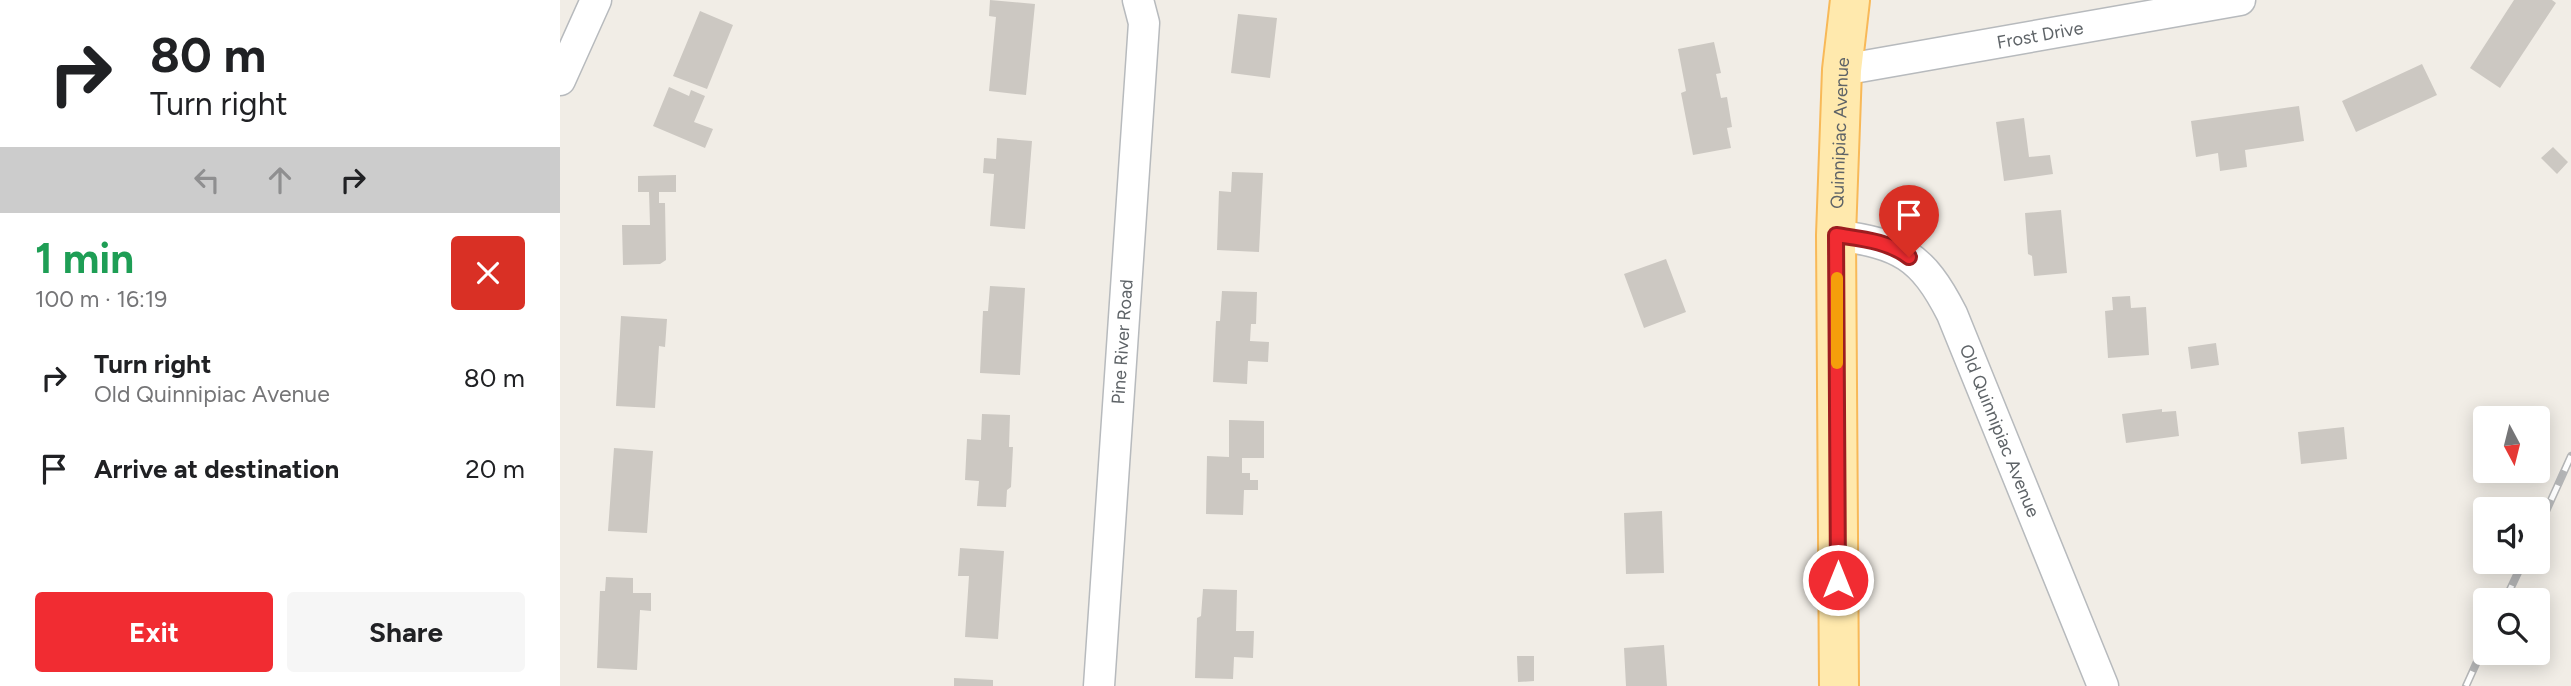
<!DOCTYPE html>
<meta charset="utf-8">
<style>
:root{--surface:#fff;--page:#f6f6f6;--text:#202124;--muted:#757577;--accent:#f12c32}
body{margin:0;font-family:Figtree,sans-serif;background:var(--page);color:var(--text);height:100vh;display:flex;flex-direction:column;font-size:26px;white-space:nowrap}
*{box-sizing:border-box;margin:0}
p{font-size:23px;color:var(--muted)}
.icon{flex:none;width:38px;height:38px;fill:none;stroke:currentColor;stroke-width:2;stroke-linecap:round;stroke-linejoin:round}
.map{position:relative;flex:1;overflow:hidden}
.sheet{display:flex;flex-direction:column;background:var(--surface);width:560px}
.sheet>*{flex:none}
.guide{background:#fff;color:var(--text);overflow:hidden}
.needle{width:46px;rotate:173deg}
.controls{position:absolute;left:1913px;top:406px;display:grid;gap:14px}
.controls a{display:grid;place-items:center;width:77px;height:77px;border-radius:7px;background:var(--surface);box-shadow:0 4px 18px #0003;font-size:35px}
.pin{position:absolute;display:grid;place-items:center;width:60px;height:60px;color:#fff;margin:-72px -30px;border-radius:50% 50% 50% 0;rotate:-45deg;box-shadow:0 0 7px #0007}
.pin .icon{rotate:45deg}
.me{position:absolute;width:77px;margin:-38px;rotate:0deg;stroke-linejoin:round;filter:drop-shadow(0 0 5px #0008)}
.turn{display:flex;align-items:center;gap:24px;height:147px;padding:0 35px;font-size:32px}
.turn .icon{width:91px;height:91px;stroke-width:2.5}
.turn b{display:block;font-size:49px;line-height:60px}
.lanes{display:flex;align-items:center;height:66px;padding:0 35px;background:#0003;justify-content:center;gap:35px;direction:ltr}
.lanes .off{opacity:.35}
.round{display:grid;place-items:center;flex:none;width:74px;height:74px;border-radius:7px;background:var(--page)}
.summary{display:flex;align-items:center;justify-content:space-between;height:119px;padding:0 35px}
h1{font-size:42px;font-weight:700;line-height:52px;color:#1e9e55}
.action{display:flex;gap:14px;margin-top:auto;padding:14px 35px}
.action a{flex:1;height:80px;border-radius:7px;background:var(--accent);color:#fff;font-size:28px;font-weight:700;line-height:80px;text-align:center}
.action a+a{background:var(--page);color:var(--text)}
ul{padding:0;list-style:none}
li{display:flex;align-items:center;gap:21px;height:91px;padding:0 35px}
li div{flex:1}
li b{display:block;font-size:26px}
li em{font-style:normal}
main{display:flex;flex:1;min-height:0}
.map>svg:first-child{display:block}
</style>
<main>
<section class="sheet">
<div class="guide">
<div class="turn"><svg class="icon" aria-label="right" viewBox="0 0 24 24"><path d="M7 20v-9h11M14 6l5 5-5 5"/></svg><div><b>80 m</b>Turn right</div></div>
<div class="lanes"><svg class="icon off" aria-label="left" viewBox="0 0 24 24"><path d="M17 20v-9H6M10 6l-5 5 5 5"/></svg><svg class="icon off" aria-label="ahead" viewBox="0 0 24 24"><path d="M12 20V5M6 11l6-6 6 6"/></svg><svg class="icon" aria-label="right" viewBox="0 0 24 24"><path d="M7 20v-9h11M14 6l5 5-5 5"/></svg></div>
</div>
<div class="summary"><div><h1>1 min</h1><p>100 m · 16:19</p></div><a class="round" style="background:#d93025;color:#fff"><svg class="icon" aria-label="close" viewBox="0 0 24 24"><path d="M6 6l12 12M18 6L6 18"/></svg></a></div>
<ul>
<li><svg class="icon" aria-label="right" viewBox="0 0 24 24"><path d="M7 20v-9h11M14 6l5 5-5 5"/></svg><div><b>Turn right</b><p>Old Quinnipiac Avenue</p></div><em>80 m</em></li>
<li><svg class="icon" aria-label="arrive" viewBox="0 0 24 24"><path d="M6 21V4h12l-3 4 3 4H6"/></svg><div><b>Arrive at destination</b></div><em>20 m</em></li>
</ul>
<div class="action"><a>Exit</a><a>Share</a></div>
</section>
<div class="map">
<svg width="2011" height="686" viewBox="0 0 2011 686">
<rect width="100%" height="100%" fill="#f1ede6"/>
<path fill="#ccc8c2" d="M430,0l45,4 -9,91 -37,-4 7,-74 -7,-1z
M1954,0h38l4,3 -56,85 -30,-20z
M140,11l33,14 -26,64 -34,-13z
M678,14l39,4 -7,60 -39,-5z
M1154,42l7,31 -5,1 5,24 6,-1 5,30 -5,1 4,20 -38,7 -12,-62 5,-2 -8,-42z
M1862,64l15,31 -81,37 -14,-31z
M109,87l20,9 2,-6 14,6 -11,26 19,7 -8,19 -52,-22z
M1739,106l5,35 -59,9 2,17 -27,4 -2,-18 -22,4 -5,-36z
M1464,118l5,39 21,-2 3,19 -49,7 -8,-59z
M437,138l35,3 -7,88 -35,-3 4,-52 -11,-1 1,-15 12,1z
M1993,147l15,15 -11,12 -16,-16z
M672,172l31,1 -4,79 -42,-2 2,-59 12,1z
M116,175v17h-17v11h6l1,57 -6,4 -37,1 -1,-40h28l-1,-33h-11v-16z
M1501,210l6,63 -33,3 -2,-20 -4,-2 -3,-41z
M1106,259l20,53 -42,16 -20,-54z
M430,286l35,2 -5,87 -40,-2 3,-62h5z
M662,291l35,1 -1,32h-5l-1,17 19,1 -1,20 -20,-1 -1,23 -34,-2 3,-61h4z
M1570,296l1,12 15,-1 3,48 -41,3 -3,-47 8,-1 -1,-13z
M61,316l46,3 -2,28 -6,-1 -4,62 -39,-2z
M1656,343l3,22 -28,4 -3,-22z
M1602,409v3l14,-1 3,25 -53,7 -4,-29z
M422,414l28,1 -1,32h4l-2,40 -4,3 -1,17 -29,-1 2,-25 -14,-1 2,-41 14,1z
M669,420l35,1v37h-22v15h8v7h8v10h-14l-1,25 -37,-1 1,-58 22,1z
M1784,427l3,32 -46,5 -3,-32z
M54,448l39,3 -6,82 -39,-2z
M1102,511l2,62 -38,1 -2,-61z
M400,548l44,3 -6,88 -33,-2 4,-61h-11z
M46,577l27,1v15h18v18l-11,-1 -3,60 -40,-2 3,-77h5z
M643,589l34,1 -1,41h18l-1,27 -19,-1 -1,22 -38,-1 2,-60 4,-2z
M1104,645l3,41h-41l-2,-38z
M957,656h17v25l-16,1z
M394,678l39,2v6h-39z"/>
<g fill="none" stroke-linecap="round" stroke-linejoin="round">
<defs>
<g id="minor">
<path id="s1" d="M1282,70l398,-70"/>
<path d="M0,80l36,-80"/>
<path id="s2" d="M1276,235c64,9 86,20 116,79l151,372"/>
<path id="s3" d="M539,686l45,-663 -6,-23"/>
</g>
<g id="major">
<path id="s4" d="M1279,686l-3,-451 6,-165 8,-70"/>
</g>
</defs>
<use href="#minor" stroke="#b7babd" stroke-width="33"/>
<use href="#major" stroke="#f8b958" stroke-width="42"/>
<use href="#minor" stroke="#fff" stroke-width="30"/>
<use href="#major" stroke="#ffe9ad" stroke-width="38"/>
<defs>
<path id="rail" d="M1978,529l33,-73
M1945,600l18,-38
M1906,686l19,-42"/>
</defs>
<use href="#rail" stroke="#b5b6b7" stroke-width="8"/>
<use href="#rail" stroke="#fff" stroke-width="5" stroke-dasharray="16" stroke-linecap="butt"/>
</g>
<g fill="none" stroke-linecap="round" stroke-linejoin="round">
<defs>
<path id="route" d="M1278,580l-2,-345c26,4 52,6 73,22"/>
</defs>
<use href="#route" stroke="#9d1d20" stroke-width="18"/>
<use href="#route" stroke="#f12c32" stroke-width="12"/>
<path stroke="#f59e0b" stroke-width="12" d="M1277,278v85"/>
</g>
<g text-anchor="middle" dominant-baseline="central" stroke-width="6" stroke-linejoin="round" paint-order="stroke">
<g font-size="18" fill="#5e6367" stroke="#fff">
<text stroke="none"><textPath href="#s1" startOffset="201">Frost Drive</textPath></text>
<text stroke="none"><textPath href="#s4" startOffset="553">Quinnipiac Avenue</textPath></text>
<text stroke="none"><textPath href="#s3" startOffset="345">Pine River Road</textPath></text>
<text stroke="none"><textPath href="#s2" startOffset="275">Old Quinnipiac Avenue</textPath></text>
</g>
</g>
</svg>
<div class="controls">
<a><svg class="needle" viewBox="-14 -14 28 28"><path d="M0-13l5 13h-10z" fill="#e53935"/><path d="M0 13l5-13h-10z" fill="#757577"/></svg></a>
<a><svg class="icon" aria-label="sound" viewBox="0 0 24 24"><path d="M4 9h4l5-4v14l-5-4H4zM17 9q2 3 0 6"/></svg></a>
<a><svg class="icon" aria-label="search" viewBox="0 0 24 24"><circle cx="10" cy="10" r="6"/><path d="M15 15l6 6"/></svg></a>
</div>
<div class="pin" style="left:1349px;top:257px;background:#d93025"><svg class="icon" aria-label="arrive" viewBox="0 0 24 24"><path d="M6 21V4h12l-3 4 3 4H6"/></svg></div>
<svg class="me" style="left:1278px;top:580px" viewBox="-20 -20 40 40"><circle r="17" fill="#f12c32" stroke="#fff" stroke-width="3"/><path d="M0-11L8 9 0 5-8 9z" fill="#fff"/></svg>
</div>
</main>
